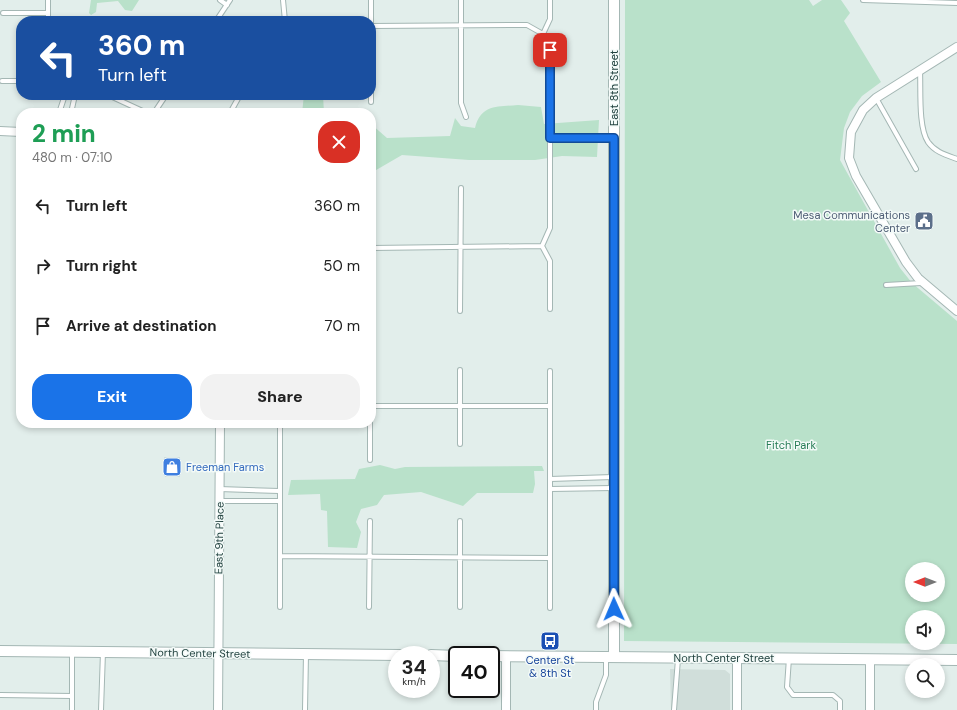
<!DOCTYPE html>
<meta charset="utf-8">
<style>
:root{--surface:#fff;--page:#f2f2f2;--text:#222;--muted:#767676;--accent:#1a73e8}
body{margin:0;font-family:"DM Sans",sans-serif;background:var(--page);color:var(--text);height:100vh;display:flex;flex-direction:column;font-size:15px;white-space:nowrap}
*{box-sizing:border-box;margin:0}
p{font-size:13px;color:var(--muted)}
.icon{flex:none;width:22px;height:22px;fill:none;stroke:currentColor;stroke-width:2;stroke-linecap:round;stroke-linejoin:round}
.map{position:relative;flex:1;overflow:hidden}
.details{position:absolute;left:16px;top:108px;width:360px;height:320px;display:flex;flex-direction:column;background:var(--surface);border-radius:16px;box-shadow:0 2px 6px #0003}
.details>*{flex:none}
.banner{position:absolute;left:16px;top:16px;width:360px;height:84px;border-radius:16px;box-shadow:0 2px 6px #0003;background:#1a4fa0;color:#fff;overflow:hidden}
.needle{width:26px;rotate:270deg}
.tools{position:absolute;left:905px;top:562px;display:grid;gap:8px}
.tools a{display:grid;place-items:center;width:40px;height:40px;border-radius:50%;background:var(--surface);box-shadow:0 2px 6px #0003;font-size:20px}
.speed{position:absolute;left:388px;top:646px;display:flex;gap:8px;font-size:20px;font-weight:700;text-align:center}
.speed>*{display:grid;place-content:center;width:52px;height:52px;border-radius:50%;background:var(--surface);box-shadow:0 2px 6px #0003;line-height:1}
.speed small{font-size:10px;font-weight:400}
.speed .limit{border:2px solid #111;border-radius:6px;background:#fff;color:#111}
.pin{position:absolute;display:grid;place-items:center;width:34px;height:34px;color:#fff;margin:-17px;border-radius:8px;box-shadow:0 2px 6px #0006}
.me{position:absolute;width:44px;margin:-22px;rotate:359deg;stroke-linejoin:round;filter:drop-shadow(0 0 3px #0008)}
.turn{display:flex;align-items:center;gap:14px;height:84px;padding:0 16px;font-size:18px}
.turn .icon{width:52px;height:52px;stroke-width:2.5}
.turn b{display:block;font-size:28px;line-height:34px}
.round{display:grid;place-items:center;flex:none;width:42px;height:42px;border-radius:16px;background:var(--page)}
.head{display:flex;align-items:center;justify-content:space-between;height:68px;padding:0 16px}
h1{font-size:24px;font-weight:800;line-height:30px;color:#1e9e55}
.button{display:flex;gap:8px;margin-top:auto;padding:8px 16px}
.button a{flex:1;height:46px;border-radius:16px;background:var(--accent);color:#fff;font-size:16px;font-weight:800;line-height:46px;text-align:center}
.button a+a{background:var(--page);color:var(--text)}
ul{padding:0;list-style:none}
li{display:flex;align-items:center;gap:12px;height:60px;padding:0 16px}
li div{flex:1}
li b{display:block;font-size:15px}
li em{font-style:normal}
.map>svg:first-child{display:block}
</style>
<div class="map">
<svg width="957" height="710" viewBox="0 0 957 710">
<rect width="100%" height="100%" fill="#e2eeeb"/>
<path fill="#d0deda" d="M164,457h16v20h-15z
M670,669l55,1 5,4v36h-59z"/>
<path fill="#b9e1ca" fill-rule="evenodd" d="M91,0h48l-7,11 -7,-1 -7,-9 -21,2 -1,9 -5,3 -2,-2z
M625,0h184l4,6 9,-6h19l9,13 -6,8 37,61 -19,14 -12,16 -6,16 -4,32 60,108 12,15 45,38v323l-333,-3zM912,569h26v26h-26zM912,617h26v26h-26z
M304,95h19l1,18h-22z
M518,105l23,2 3,17 55,-4 -2,37 -35,-1 -27,4h-66l-67,-5 -31,18v-49l16,14 63,-2 5,-18 6,8 14,2c6,-24 23,-21 43,-23z
M380,465l15,4 10,-2 137,-1 2,5h-10l1,13 -2,9h-56l-14,13 -42,-14 -37,3 -7,10 -16,4 -5,13 5,10 -4,16 -29,-1 -1,-36 -6,-1 -1,-16 -32,1 3,-15 64,-1 4,-10z"/>
<g fill="none" stroke-linecap="round" stroke-linejoin="round">
<defs>
<path id="service" d="M220,0l7,5
M283,0l2,21
M461,0v103l5,14
M863,0l94,3
M3,13h45
M48,21v-21
M216,21l14,-21
M371,26l156,-1 16,9
M920,71c1,18 -2,56 8,71 7,10 18,13 29,17
M2,81h19
M108,95l39,18
M876,98l40,71
M371,102v-102
M59,113l6,-18
M71,113l4,-18
M154,113l12,-18
M230,113l10,-18
M550,138h64
M371,248l171,-2
M886,285l35,-2
M550,309v-48l-8,-15 8,-18v-178l-7,-16 7,-15v-19
M460,311l1,-123
M371,406h179
M370,423v37
M460,444v-74
M550,479l63,-2
M219,489l60,2
M550,489l63,-1
M220,501h59
M280,556l270,2
M280,607v-184
M369,607l1,-86
M460,607v-86
M550,608v-237
M789,658l-2,29 6,8h40l7,6v9
M0,695l72,1v14
M72,696v-43
M101,710l2,-58
M305,710l1,-56
M596,710v-8l10,-27v-17
M674,710l4,-51"/>
<path id="minor" d="M957,47l-81,51 -13,12 -12,22 -2,26 7,18 50,86 12,16 39,33
M0,131l21,1
M218,710l2,-287
M506,710v-54
M737,710v-52
M870,710v-51"/>
<path id="tertiary" d="M614,0v657
M0,651l400,4
M431,655l26,1
M491,656l466,4"/>
</defs>
<use href="#service" stroke="#a4b7b4" stroke-width="6"/>
<use href="#minor" stroke="#a4b7b4" stroke-width="10"/>
<use href="#tertiary" stroke="#a4b7b4" stroke-width="12"/>
<use href="#service" stroke="#fff" stroke-width="4"/>
<use href="#minor" stroke="#fff" stroke-width="8"/>
<use href="#tertiary" stroke="#fff" stroke-width="10"/>
</g>
<g fill="none" stroke-linecap="round" stroke-linejoin="round">
<defs>
<path id="route" d="M550,50v88h64v471"/>
</defs>
<use href="#route" stroke="#114b97" stroke-width="10"/>
<use href="#route" stroke="#1a73e8" stroke-width="7"/>
</g>
<defs>
<symbol id="civic-square" viewBox="-11 -11 22 22"><rect x="-9" y="-9" width="18" height="18" rx="4" fill="#5c6f8a" stroke="#f3faf8"/><path d="M-.6-6.5H3V-4.5H.6V-3L4-1V1h2V6H-6V1h2V-1L-.6-3ZM-1.2 2.5V6h2.4V2.5Z" fill="#fff"/></symbol>
<symbol id="shop-square" viewBox="-11 -11 22 22"><rect x="-9" y="-9" width="18" height="18" rx="4" fill="#3f7fe0" stroke="#f3faf8"/><path d="M-5-2.5h2.3a2.7 3.5 0 0 1 5.4 0H5L5.5 6h-11ZM-1.5-2.5h3a1.5 2.3 0 0 0-3 0Z" fill="#fff"/></symbol>
<symbol id="bus-square" viewBox="-11 -11 22 22"><rect x="-9" y="-9" width="18" height="18" rx="4" fill="#1a4fb4" stroke="#f3faf8"/><path d="M-5-6H5V4H4V6H2V4H-2V6H-4V4H-5ZM-3.5-4V0h7V-4ZM-3.5 1.2v1.5H-2V1.2ZM2 1.2v1.5H3.5V1.2Z" fill="#fff"/></symbol>
</defs>
<g fill-rule="evenodd">
<use href="#civic-square" x="913" y="210" width="22" height="22"/>
<use href="#shop-square" x="161" y="456" width="22" height="22"/>
<use href="#bus-square" x="539" y="630" width="22" height="22"/>
</g>
<g text-anchor="middle" dominant-baseline="central" stroke-width="3" stroke-linejoin="round" paint-order="stroke">
<g font-size="11" fill="#20413e" stroke="#f3faf8">
<text transform="translate(614 88) rotate(-90)">East 8th Street</text>
<text transform="translate(219 538) rotate(-89)">East 9th Place</text>
<text transform="translate(200 653) rotate(1)">North Center Street</text>
<text x="724" y="658">North Center Street</text>
</g>
<g font-size="11" fill="#4e5e75" stroke="#f3faf8" text-anchor="end">
<text x="910" y="215">Mesa Communications<tspan x="910" dy="13">Center</tspan></text>
</g>
<g font-size="11" fill="#267c56" stroke="#f3faf8">
<text x="791" y="445">Fitch Park</text>
</g>
<g font-size="11" fill="#366cbe" stroke="#f3faf8" text-anchor="start">
<text x="186" y="467">Freeman Farms</text>
</g>
<g font-size="11" fill="#164399" stroke="#f3faf8">
<text x="550" y="660">Center St<tspan x="550" dy="13">&amp; 8th St</tspan></text>
</g>
</g>
</svg>
<div class="tools">
<a><svg class="needle" viewBox="-14 -14 28 28"><path d="M0-13l5 13h-10z" fill="#e53935"/><path d="M0 13l5-13h-10z" fill="#767676"/></svg></a>
<a><svg class="icon" aria-label="sound" viewBox="0 0 24 24"><path d="M4 9h4l5-4v14l-5-4H4zM17 9q2 3 0 6"/></svg></a>
<a><svg class="icon" aria-label="search" viewBox="0 0 24 24"><circle cx="10" cy="10" r="6"/><path d="M15 15l6 6"/></svg></a>
</div>
<div class="speed"><div>34<small>km/h</small></div><div class="limit">40</div></div>
<div class="pin" style="left:550px;top:50px;background:#d93025"><svg class="icon" aria-label="arrive" viewBox="0 0 24 24"><path d="M6 21V4h12l-3 4 3 4H6"/></svg></div>
<svg class="me" style="left:614px;top:609px" viewBox="-20 -20 40 40"><path d="M0-17L14 15 0 8-14 15z" fill="#1a73e8" stroke="#fff" stroke-width="4"/></svg>
<div class="banner">
<div class="turn"><svg class="icon" aria-label="left" viewBox="0 0 24 24"><path d="M17 20v-9H6M10 6l-5 5 5 5"/></svg><div><b>360 m</b>Turn left</div></div>
</div>
<section class="details">
<div class="head"><div><h1>2 min</h1><p>480 m · 07:10</p></div><a class="round" style="background:#d93025;color:#fff"><svg class="icon" aria-label="close" viewBox="0 0 24 24"><path d="M6 6l12 12M18 6L6 18"/></svg></a></div>
<ul>
<li><svg class="icon" aria-label="left" viewBox="0 0 24 24"><path d="M17 20v-9H6M10 6l-5 5 5 5"/></svg><div><b>Turn left</b></div><em>360 m</em></li>
<li><svg class="icon" aria-label="right" viewBox="0 0 24 24"><path d="M7 20v-9h11M14 6l5 5-5 5"/></svg><div><b>Turn right</b></div><em>50 m</em></li>
<li><svg class="icon" aria-label="arrive" viewBox="0 0 24 24"><path d="M6 21V4h12l-3 4 3 4H6"/></svg><div><b>Arrive at destination</b></div><em>70 m</em></li>
</ul>
<div class="button"><a>Exit</a><a>Share</a></div>
</section>
</div>
